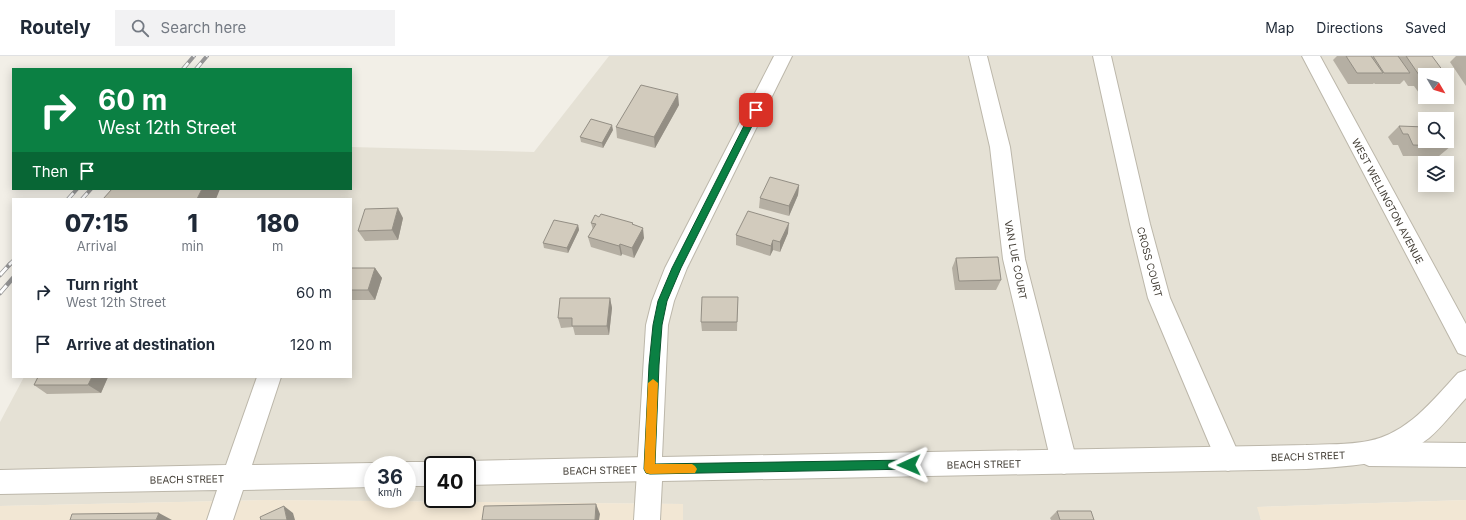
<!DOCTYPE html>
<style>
:root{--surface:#fff;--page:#f2f2f3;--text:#1f2937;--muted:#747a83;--line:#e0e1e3}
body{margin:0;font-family:Inter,sans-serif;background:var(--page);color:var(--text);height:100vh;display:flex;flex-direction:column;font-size:15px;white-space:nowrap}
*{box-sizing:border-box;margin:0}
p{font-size:13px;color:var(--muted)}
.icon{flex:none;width:22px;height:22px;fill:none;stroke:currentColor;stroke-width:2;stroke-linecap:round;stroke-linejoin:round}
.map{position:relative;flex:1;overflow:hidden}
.details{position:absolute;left:12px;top:142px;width:340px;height:180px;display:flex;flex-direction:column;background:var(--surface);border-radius:0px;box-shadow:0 2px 10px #0003}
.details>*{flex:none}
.hud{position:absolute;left:12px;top:12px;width:340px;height:122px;border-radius:0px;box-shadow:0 2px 10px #0003;background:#0b8043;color:#fff;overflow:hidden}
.needle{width:26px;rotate:128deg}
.fabs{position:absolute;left:1418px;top:12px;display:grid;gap:8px}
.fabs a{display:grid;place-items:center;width:36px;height:36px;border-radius:0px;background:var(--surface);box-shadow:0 2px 10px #0003;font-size:20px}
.speed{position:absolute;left:364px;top:400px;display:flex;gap:8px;font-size:20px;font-weight:700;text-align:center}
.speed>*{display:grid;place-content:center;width:52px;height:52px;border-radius:50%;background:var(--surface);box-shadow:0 2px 10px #0003;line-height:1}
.speed small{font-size:10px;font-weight:400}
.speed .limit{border:2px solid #111;border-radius:6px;background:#fff;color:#111}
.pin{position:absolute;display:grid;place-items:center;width:34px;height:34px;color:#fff;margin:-17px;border-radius:8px;box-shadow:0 2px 6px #0006}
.me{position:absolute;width:44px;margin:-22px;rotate:269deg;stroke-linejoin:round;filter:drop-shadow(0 0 3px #0008)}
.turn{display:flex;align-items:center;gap:14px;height:84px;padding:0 20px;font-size:18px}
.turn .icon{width:52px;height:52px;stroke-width:2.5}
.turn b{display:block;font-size:28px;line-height:34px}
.then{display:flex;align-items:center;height:38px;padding:0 20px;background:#0003;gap:8px;font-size:15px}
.eta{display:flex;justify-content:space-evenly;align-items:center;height:68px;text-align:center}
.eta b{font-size:24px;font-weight:800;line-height:28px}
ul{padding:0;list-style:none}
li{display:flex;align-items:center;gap:12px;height:52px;padding:0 20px}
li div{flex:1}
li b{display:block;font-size:15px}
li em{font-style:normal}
header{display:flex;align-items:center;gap:24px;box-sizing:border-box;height:56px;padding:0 20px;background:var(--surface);border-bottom:1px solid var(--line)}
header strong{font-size:19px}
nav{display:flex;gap:22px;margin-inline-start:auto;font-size:14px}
.search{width:280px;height:36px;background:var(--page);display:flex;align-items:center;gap:10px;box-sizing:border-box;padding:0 14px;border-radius:0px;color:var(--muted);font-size:15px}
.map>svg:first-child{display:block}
</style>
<header>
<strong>Routely</strong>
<div class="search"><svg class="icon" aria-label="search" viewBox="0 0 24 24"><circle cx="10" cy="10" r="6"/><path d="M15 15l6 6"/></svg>Search here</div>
<nav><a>Map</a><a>Directions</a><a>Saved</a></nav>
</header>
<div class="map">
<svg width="1466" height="464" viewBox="0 0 1466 464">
<rect width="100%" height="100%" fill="#f2efe7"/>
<path fill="#e5e1d5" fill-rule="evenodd" d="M609,0h857v444l-208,7 3,13h-578v-16l-419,-4 -264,6v-84l24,-45h327v-178h-234l5,-10h229v-42l183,5zM1425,19h22v22h-22zM1425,63h22v22h-22zM1425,107h22v22h-22zM373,409h34v34h-34zM433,409h34v34h-34z"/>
<path fill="#f2e7d4" d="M264,444l419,4v16h-683v-14z
M1466,444v20h-205l-4,-13z"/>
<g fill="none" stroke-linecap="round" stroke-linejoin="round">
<defs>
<path id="minor" d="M969,0h18l23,91 15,112 52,203 -4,8 -9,4 -9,-4 -4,-8 -48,-203 -13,-112z
M1093,0h18l39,168 20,74 71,161 -4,8 -9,4 -9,-4 -71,-169 -18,-74z
M1302,0h18l146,268v32l-8,-3z
M257,321h24l-29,88 121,-2 6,2h-6v22l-130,3 -10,30h-26l10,-30 -217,4v-24l226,-5z
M1369,386l97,1v24l-97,-1 -9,-4 -4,-8 4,-8z
M650,401l9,3 4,9 -4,9 -9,3 -183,4v-20h-9l9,-4z
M407,406h26l8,3h-8v21h-26v-21h-8z"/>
<path id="tertiary" d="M774,0h18l-105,212 -13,33 -6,24 -6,132 644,-12c20,-1 42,0 62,-4 39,-7 64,-40 90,-68l8,-3v28c-12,13 -24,29 -37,40 -36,28 -80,28 -123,31l-644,12 -2,39h-26l12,-195 6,-24 13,-33z"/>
</defs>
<use href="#minor" stroke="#bcb7aa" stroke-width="2"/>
<use href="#tertiary" stroke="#bcb7aa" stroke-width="2"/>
<use href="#minor" fill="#fff" fill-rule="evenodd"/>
<use href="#tertiary" fill="#fff" fill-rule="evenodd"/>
<defs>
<path id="rail-far1" d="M183,13l11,-13
M196,13l11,-13
M68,143l9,-10
M82,143l9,-10
M9,209l4,-4"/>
<path id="rail" d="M0,219l10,-11
M0,237l13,-15"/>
</defs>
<use href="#rail-far1" stroke="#959595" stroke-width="4"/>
<use href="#rail" stroke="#959595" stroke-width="4.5"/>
<use href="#rail-far1" stroke="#fff" stroke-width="2.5" stroke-dasharray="8" stroke-linecap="butt"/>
<use href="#rail" stroke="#fff" stroke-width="3" stroke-dasharray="10" stroke-linecap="butt"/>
</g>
<path fill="#b5afa3" d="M1337,0h95l-7,19v18h-6l-5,-7h-6l-4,-6 -4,4h-25l-1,-1 -1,1h-25l-15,-24z
M1456,0h10v30l-16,-24z
M679,49l-24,43 -38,-10 -1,-11z
M1399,70l52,20 -12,10h-36l-5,-11h-5l-5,-8z
M613,74l-10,18 -22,-6 -1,-5z
M799,129l-1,10 -9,21 -30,-8 1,-10z
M599,161l34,8 11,13 -10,20 -12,-4 -1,2 -30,-9 -3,-10 5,-7 -2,-7z
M403,162l-5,22 -33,1 -7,-10z
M578,169l1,5 -11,23 -24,-5 -1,-5z
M788,177l-8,19 -7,-2 -3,6 -34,-11v-10z
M956,202l45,22 -5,10h-41l-3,-22z
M351,212h24l7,10 -7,22h-24z
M738,241l-1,34h-35l-1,-9z
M610,242l2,10 -3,27h-34l-2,-8 -12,1 -3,-10z
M38,321h70l-7,16 -54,1 -13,-9z
M1057,455l37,9h-43l-1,-2z"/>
<path fill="#938e84" d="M678,38l1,11 -24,43 -1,-11z
M612,69l1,5 -10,18 -1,-5z
M799,129l-1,10 -9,21v-10z
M202,133h18l-4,10h-19z
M398,152l5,10 -5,22 -6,-10z
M789,167l-1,10 -8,19v-10z
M578,169l1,5 -11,23 -1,-5z
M643,172l1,10 -10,20 -2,-10z
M773,184v10l-3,6 1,-10z
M620,188l2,10 -1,2 -2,-10z
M375,212l7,10 -7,22 -7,-10z
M610,242l2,10 -3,27 -2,-9z
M92,321h16l-7,16 -13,-8z
M596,448l4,10 -1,6h-4z
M284,450l9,7 2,7h-8z
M159,457l13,7h-16z"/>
<path fill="#d2cbbd" stroke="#938e84" d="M1346,0h25l12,17h-26z
M1373,0h25l12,17h-26z
M1406,0h26l14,19h-21v1l-1,-1h-5z
M641,29l37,9 -24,43 -38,-10z
M591,63l21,6 -10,18 -22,-6z
M1399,70l26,1v14h22v-2l4,7 -38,-1 -5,-11h-5z
M770,121l29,8 -10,21 -29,-8z
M112,133h90l-5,10h-94z
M398,152l-6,22 -34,1 7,-22z
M748,155l41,12 -9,19 -7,-2 -2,6 -35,-11z
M601,158l32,9 -1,1 11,4 -11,20 -12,-4 -1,2 -31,-9 8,-13 -5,-1 4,-8 4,2z
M554,164l24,5 -11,23 -24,-5z
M998,201l3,23 -42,1 -3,-23z
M351,212h24l-7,22h-17z
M702,241h36l-1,25h-36z
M560,242h50l-3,28h-35v-8h-14z
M38,321h54l-4,8h-54z
M596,448l-1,16h-113l2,-14z
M284,450l3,14h-26l-1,-3z
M1057,455h34l3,9h-34z
M159,457l-3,7h-86l2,-6z"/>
<path fill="#0b8043" stroke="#07532c" d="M753,52h6l1,2 -79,158 -14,33 -5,24 -3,40 -4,99 254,-4 4,2 2,3 -2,4 -263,5 -4,-1 -2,-4 5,-104 4,-40 5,-24 14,-33z"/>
<path fill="#f59e0b" d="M653,323l5,4 -3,81h37l3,2 2,3 -2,4 -45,1 -4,-1 -2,-4 4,-86z"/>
<g text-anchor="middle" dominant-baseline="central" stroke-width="4" stroke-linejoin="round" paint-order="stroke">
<g font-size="10" fill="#443f37" stroke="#fff">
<text transform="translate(1388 145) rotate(62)">WEST WELLINGTON AVENUE</text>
<text transform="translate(1016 204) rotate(79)">VAN LUE COURT</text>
<text transform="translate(1150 206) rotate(75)">CROSS COURT</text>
<text transform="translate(1308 400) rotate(-2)">BEACH STREET</text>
<text transform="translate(984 408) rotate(-1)">BEACH STREET</text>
<text transform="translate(600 414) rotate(-1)">BEACH STREET</text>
<text transform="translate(187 423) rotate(-1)">BEACH STREET</text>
</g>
</g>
</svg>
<div class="fabs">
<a><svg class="needle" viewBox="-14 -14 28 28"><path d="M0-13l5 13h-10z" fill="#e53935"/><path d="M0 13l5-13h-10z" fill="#747a83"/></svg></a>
<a><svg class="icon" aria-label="search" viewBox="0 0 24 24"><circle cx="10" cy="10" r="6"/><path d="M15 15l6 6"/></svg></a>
<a><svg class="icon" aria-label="layers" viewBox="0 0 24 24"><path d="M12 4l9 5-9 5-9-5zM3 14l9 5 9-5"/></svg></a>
</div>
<div class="speed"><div>36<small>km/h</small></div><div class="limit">40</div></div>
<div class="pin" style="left:756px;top:54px;background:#d93025"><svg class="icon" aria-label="arrive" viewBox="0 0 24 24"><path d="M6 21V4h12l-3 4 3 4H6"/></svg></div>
<svg class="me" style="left:909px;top:409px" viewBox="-20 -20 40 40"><path d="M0-17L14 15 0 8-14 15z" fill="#0b8043" stroke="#fff" stroke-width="4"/></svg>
<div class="hud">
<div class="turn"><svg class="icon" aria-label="right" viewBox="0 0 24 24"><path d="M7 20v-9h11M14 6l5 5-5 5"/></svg><div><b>60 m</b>West 12th Street</div></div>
<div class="then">Then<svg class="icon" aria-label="arrive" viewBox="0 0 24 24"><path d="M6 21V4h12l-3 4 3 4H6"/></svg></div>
</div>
<section class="details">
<div class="eta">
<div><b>07:15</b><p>Arrival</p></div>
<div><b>1</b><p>min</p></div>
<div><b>180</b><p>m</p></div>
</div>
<ul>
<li><svg class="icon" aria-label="right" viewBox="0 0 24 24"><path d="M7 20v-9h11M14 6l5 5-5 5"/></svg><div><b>Turn right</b><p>West 12th Street</p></div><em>60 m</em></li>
<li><svg class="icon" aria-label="arrive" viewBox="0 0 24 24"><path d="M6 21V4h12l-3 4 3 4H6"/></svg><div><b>Arrive at destination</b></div><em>120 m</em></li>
</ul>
</section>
</div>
